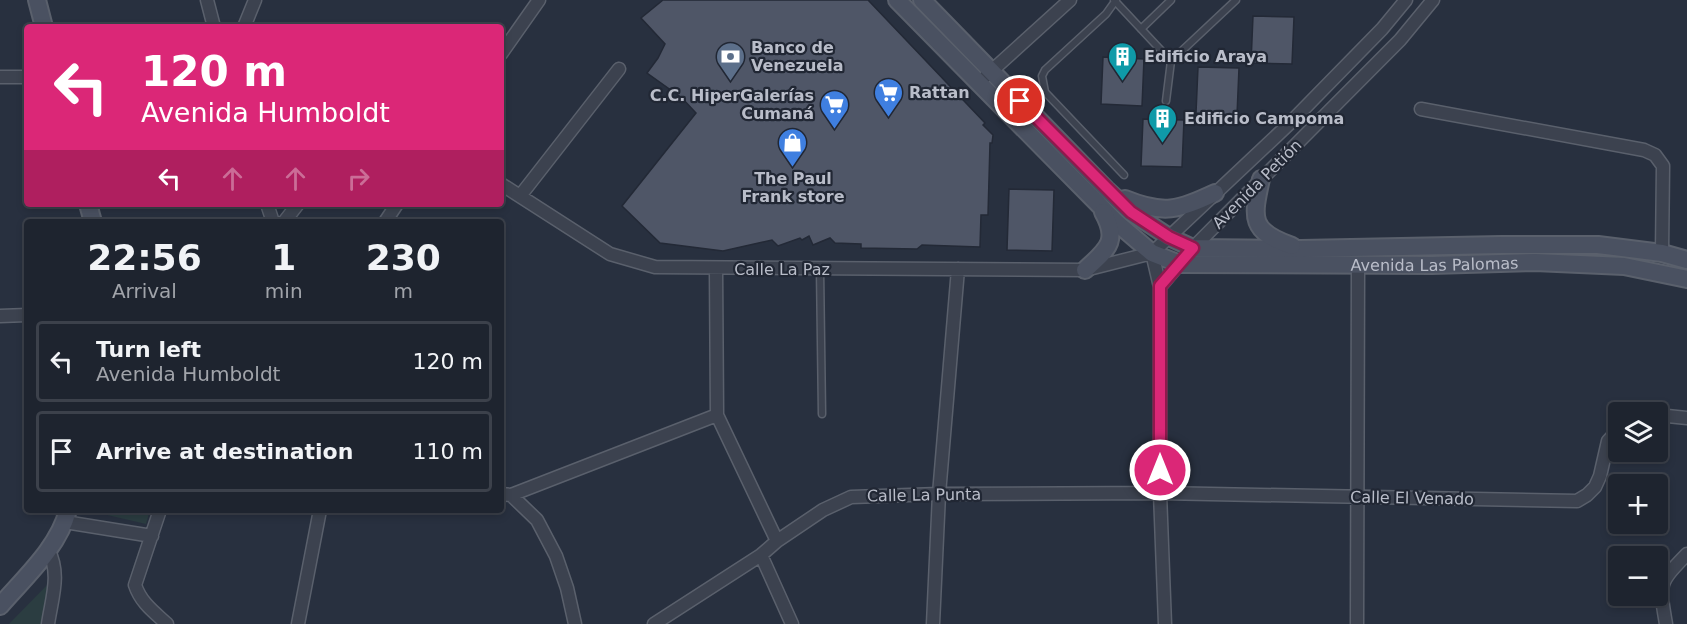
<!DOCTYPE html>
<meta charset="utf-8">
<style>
:root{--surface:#1e242f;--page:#2b303b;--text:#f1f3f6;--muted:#a1a4aa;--line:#3c414b}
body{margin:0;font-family:"DejaVu Sans",sans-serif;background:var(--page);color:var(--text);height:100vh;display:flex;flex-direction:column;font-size:22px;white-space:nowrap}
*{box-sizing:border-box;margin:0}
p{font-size:20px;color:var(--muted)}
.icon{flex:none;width:33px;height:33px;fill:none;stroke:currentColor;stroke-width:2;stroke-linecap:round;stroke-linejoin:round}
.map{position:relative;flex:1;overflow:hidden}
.details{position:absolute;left:24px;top:219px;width:480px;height:294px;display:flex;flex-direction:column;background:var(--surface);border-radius:6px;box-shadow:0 3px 9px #0003,0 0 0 2px var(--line)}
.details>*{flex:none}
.banner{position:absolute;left:24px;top:24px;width:480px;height:183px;border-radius:6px;box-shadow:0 3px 9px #0003,0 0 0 2px var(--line);background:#db2777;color:#fff;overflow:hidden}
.controls{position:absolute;left:1608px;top:402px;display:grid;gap:12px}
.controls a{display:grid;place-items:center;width:60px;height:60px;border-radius:6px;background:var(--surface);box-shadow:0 3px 9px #0003,0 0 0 2px var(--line);font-size:30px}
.pin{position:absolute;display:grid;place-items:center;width:51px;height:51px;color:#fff;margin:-26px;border:3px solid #fff;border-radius:50%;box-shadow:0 2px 6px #0007}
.me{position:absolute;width:66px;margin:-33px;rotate:0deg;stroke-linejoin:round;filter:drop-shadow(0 0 4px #0008)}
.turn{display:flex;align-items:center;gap:21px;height:126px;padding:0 18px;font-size:27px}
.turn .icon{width:78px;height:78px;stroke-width:2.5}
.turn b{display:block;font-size:42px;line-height:51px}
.lanes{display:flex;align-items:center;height:57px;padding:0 18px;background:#0003;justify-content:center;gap:30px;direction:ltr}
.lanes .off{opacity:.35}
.eta{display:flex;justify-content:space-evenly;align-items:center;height:102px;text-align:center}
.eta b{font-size:36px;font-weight:700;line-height:42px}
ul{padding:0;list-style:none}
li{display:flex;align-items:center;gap:18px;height:81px;margin:0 12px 9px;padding:0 6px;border:3px solid var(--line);border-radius:6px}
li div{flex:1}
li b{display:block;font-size:22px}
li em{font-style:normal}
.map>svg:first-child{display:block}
</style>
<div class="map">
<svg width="1687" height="624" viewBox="0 0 1687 624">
<rect width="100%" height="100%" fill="#28303f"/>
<path fill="#2b3d41" d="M86,510h64l-4,14z
M52,580l-8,44h-35z"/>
<path fill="#4f5667" stroke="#232936" stroke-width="1.5" d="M663,0h205l117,123 -2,2 10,10 -1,8h-2l-2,72h-7l-1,32 -58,-2 -5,4 -56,-1v-4l-26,-1 -5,-5 -17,7 -4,-9 -7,4 -2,-2 -22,8 -6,-6 -49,11 -63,-8 -38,-37 74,-93 -14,-15 -35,-25 11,-15 7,-14 -24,-26z
M1253,16l41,1 -2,47 -41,-1z
M1103,57l41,2 -2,47 -41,-2z
M1198,67l41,1 -2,47 -41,-2z
M1143,119l41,1 -2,47 -41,-1z
M1009,189l45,1 -2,61 -45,-1z"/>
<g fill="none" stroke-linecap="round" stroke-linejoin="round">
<defs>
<path id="lane" d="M1114,0l57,61
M1116,0l-10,14 -61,56 -3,6 3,16 79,83
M1141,29l30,-29
M1166,101l5,-40 65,-61
M820,269l2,145"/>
<path id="street" d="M207,0l7,27
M244,27l11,-27
M501,54l38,-54
M986,76l84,-76
M0,77h27
M1421,109l223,41 11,5 8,11 -1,87
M501,184l109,70 45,13 430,3 67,-17 137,-129 93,-95 24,-29
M520,196l99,-127
M267,204l6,18
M284,222l14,-18
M385,222l12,-18
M1152,253l8,34v206l5,131
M716,269l1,146 60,126
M1160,287l33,-39 207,-208 33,-40
M0,316l27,-1
M1658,415l29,3
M501,494l10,1 206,-80
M511,495l26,25 19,36 11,32 8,36
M160,510l-25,75c6,18 19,27 32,39
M65,522l87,14
M761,555l31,69
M48,624c4,-27 13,-50 0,-75
M298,624l22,-114
M654,624l107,-69 16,-14 46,-31 28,-13 88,-3 221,-1 417,8 10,-6 8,-8 5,-11 8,-35 10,-11
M933,624l6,-130 19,-225
M1357,624l1,-359
M1666,624c-7,-41 -8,-40 21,-70"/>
<g id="secondary">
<path d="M37,0l7,27"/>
<path id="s1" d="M897,0l220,223 35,30 28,11 252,1 103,-3 89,4 63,13"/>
<path d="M922,0l184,189 25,23 38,25 24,11 108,1 200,-4h97l64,8 25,7"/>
<path d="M1261,179c-9,40 -11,52 31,67"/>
<path d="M1125,199c39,16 53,11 90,-6"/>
<path d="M88,204l5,18"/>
<path d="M1085,270c21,-20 35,-28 18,-58"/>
<path d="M0,606c24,-28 59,-59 68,-96"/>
</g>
</defs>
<use href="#lane" stroke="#5a606c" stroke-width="9"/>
<use href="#street" stroke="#5a606c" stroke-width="15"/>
<use href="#secondary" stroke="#5a606c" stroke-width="20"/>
<use href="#lane" stroke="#3c424f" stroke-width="6"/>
<use href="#street" stroke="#3c424f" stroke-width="12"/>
<use href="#secondary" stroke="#4a5161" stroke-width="16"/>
</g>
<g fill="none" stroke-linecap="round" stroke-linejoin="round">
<defs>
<path id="route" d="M1020,101l111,111 38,25 24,11 -33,38v184"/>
</defs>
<use href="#route" stroke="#8e194d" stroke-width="15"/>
<use href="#route" stroke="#db2777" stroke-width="10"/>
</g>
<defs>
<symbol id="bank-pin" viewBox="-11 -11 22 30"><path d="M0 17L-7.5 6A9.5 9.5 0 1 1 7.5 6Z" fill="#5c6f8a" stroke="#212734"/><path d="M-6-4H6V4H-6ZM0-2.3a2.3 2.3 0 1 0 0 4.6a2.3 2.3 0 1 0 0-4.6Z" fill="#fff"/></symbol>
<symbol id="building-pin" viewBox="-11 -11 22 30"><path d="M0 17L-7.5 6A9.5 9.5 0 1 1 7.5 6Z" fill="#0f9aa8" stroke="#212734"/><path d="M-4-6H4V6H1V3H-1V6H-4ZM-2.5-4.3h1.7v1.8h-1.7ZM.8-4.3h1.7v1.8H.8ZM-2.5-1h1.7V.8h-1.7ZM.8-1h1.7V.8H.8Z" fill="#fff"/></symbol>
<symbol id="supermarket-pin" viewBox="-11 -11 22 30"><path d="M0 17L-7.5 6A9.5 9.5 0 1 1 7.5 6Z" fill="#3f7fe0" stroke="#212734"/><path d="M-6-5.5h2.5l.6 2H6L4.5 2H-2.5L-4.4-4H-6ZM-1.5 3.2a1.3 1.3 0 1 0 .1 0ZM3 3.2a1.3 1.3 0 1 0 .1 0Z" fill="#fff"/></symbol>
<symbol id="shop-pin" viewBox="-11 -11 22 30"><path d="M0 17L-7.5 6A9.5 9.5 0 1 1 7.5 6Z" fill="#3f7fe0" stroke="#212734"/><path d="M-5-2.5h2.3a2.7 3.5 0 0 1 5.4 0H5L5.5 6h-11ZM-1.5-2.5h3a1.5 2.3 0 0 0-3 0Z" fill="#fff"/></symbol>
</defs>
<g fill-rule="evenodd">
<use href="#bank-pin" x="714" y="40" width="33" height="45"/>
<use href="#building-pin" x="1106" y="40" width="33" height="45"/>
<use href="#supermarket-pin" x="872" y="76" width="33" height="45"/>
<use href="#supermarket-pin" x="818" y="88" width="33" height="45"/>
<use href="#building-pin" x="1146" y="102" width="33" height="45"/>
<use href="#shop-pin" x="776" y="126" width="33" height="45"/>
</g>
<g text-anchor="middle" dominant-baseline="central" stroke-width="4.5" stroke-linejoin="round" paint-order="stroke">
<g font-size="16" font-weight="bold" fill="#b9bdc9" stroke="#212734" text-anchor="start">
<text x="751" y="47">Banco de<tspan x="751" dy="18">Venezuela</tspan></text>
<text x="1144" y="56">Edificio Araya</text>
<text x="909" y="92">Rattan</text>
<text x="814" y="95" text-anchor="end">C.C. HiperGalerías<tspan x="814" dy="18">Cumaná</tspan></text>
<text x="1184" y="118">Edificio Campoma</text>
<text x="793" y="178" text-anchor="middle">The Paul<tspan x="793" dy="18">Frank store</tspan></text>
</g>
<g font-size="16" fill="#b9bdc9" stroke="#212734">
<text transform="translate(1257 184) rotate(-45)">Avenida Petión</text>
<text stroke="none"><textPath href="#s1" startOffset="644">Avenida Las Palomas</textPath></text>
<text x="782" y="269">Calle La Paz</text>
<text transform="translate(924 495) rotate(-1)">Calle La Punta</text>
<text transform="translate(1412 498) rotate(1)">Calle El Venado</text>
</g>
</g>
</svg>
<div class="controls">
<a><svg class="icon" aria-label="layers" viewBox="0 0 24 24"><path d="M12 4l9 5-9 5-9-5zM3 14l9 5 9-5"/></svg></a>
<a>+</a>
<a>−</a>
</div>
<div class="pin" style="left:1020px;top:101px;background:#d93025"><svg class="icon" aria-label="arrive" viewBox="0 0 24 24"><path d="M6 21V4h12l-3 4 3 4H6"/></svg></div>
<svg class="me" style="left:1160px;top:470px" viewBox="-20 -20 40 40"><circle r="17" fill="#db2777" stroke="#fff" stroke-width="3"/><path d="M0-11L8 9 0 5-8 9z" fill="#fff"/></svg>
<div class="banner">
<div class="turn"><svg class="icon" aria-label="left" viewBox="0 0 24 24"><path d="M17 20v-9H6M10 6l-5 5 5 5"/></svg><div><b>120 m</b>Avenida Humboldt</div></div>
<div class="lanes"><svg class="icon" aria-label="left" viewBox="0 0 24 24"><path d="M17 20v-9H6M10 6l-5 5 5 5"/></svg><svg class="icon off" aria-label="ahead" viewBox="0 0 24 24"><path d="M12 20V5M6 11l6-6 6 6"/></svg><svg class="icon off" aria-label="ahead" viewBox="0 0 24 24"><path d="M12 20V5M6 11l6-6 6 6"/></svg><svg class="icon off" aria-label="right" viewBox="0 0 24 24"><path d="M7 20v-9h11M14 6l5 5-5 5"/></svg></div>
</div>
<section class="details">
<div class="eta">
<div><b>22:56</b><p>Arrival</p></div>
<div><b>1</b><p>min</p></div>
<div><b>230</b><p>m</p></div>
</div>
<ul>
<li><svg class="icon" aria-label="left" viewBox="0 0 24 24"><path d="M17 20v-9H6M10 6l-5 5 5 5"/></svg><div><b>Turn left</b><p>Avenida Humboldt</p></div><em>120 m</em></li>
<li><svg class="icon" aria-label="arrive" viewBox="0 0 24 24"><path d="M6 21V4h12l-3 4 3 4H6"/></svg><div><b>Arrive at destination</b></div><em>110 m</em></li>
</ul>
</section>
</div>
